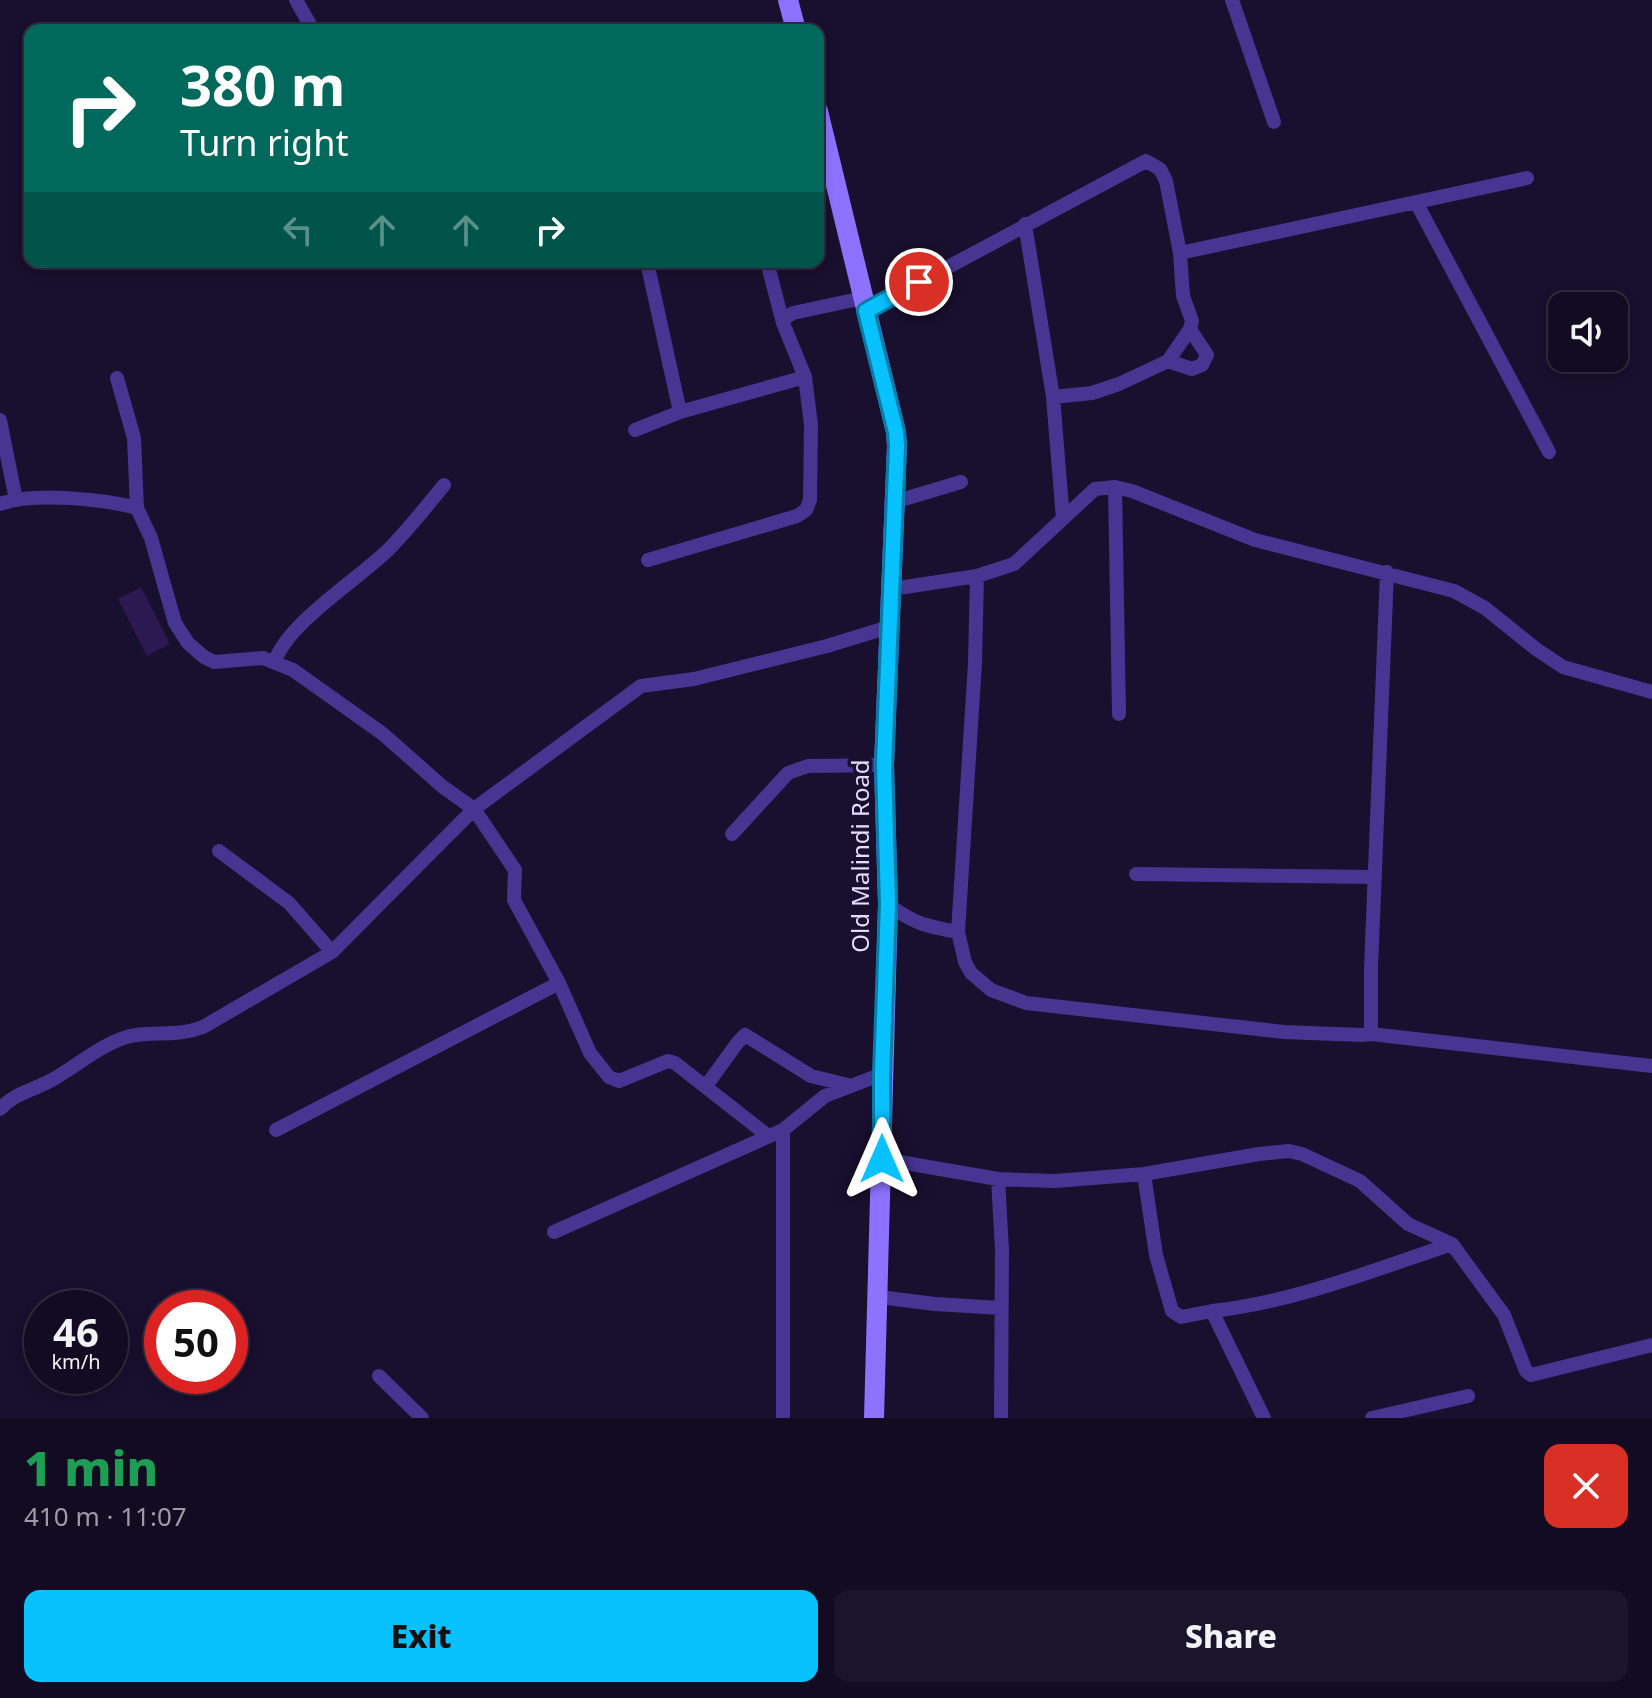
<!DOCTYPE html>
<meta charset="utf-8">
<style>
:root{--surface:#130b22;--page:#1c142a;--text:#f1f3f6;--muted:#9d9ba5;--line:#322b40;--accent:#08c1ff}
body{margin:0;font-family:"Noto Sans",sans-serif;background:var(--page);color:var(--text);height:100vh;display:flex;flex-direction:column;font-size:30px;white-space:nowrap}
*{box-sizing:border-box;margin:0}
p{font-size:26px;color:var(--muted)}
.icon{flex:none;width:44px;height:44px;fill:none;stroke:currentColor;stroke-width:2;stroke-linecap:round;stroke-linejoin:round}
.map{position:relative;height:1418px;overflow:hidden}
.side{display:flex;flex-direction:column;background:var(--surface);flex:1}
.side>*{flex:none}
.banner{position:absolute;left:24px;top:24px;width:800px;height:244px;border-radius:16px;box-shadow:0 4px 12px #0003,0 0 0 2px var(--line);background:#00695c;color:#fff;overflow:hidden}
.buttons{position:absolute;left:1548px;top:292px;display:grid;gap:16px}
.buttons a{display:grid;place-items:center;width:80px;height:80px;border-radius:16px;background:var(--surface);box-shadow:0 4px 12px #0003,0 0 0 2px var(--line);font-size:40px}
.speed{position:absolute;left:24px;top:1290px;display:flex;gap:16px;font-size:40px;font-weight:700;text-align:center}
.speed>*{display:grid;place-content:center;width:104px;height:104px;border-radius:50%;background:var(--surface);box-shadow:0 4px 12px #0003,0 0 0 2px var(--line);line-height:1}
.speed small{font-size:20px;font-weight:400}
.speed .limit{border:12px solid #d22;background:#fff;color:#111}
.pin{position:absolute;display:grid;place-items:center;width:68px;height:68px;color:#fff;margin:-34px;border:4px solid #fff;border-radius:50%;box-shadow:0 2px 8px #0007}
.me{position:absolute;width:88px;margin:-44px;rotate:0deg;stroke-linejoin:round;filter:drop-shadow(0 0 6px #0008)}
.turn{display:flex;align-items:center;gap:28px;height:168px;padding:0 24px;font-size:36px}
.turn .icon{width:104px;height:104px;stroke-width:2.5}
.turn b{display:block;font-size:56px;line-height:68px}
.lanes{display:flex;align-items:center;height:76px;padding:0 24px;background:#0003;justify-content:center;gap:40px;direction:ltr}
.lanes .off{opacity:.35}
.round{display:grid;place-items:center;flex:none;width:84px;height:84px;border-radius:16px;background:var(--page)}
.head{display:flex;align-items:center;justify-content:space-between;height:136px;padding:0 24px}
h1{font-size:48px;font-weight:800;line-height:60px;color:#1e9e55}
.action{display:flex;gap:16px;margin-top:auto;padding:16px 24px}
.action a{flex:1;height:92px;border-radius:16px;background:var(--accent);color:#111;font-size:32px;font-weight:800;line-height:92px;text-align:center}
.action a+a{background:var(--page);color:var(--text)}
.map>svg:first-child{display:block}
</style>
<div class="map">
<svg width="1652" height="1418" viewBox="0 0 1652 1418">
<rect width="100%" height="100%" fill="#190f2e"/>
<path fill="#2d1951" d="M141,587l29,57 -23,12 -29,-57z"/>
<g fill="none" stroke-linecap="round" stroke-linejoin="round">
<path stroke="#473592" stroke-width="14" d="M296,0l17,30
M1232,0l42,122
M1416,202l133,250
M1025,224l28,173 10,122
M1180,253l347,-75
M647,262l33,150
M767,262l16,61
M866,311l280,-150 14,8 6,12 14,72 3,43 9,25 -2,8 -22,32 -49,23 -27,9 -39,4
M1168,361l24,8 10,-4 5,-10 -17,-26
M117,378l17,60 3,70
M0,420l16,80
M635,430l45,-18 125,-35
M1115,487l4,227
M894,502l67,-20
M0,504c34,-12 103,-5 137,4l14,30 24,85 13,20 16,14 10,5 49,-4 30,12 90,64 60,53 31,22 41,61 -1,30 45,83 31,70 19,24 10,4 49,-20 7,2 92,72
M648,560l149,-44 9,-6 4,-10 1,-75 -6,-48 -22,-54 3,-6 7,-4 70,-15
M977,576l-2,87 -17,269 7,30 6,11 20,17 35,13 258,29 78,3 9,-1v-66l16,-396
M892,589l85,-13 37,-12 81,-75 20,-2 17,4 123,49 199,51 31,17 51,41 27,18 89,25
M275,661c13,-38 82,-81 113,-111 20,-20 38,-43 56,-65
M732,834l56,-61 20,-7 76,-1
M219,851l70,52 43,49
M1136,874l239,3
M888,904c26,20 38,22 70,28
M1371,1034l281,32
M706,1086l32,-44 7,-7 66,41 37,9
M0,1109c14,-15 30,-18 48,-27 27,-14 52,-38 82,-46 26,-6 44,2 73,-9l129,-75 142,-143 167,-123 53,-7 133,-33 62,-19
M276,1130l283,-147
M783,1130v288
M882,1159l116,20 57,2 89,-7 115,-20 30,-3 13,3 58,27 48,43 44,20 52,71 22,56 5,4 121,-30
M1144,1174l12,81 16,56 9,6 31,-6 52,107
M998,1179l4,71 -1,168
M554,1232l229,-102 42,-34 57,-22
M879,1297l56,7 66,4
M1212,1311c82,-9 162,-41 240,-67
M379,1376l43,42
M1372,1418l96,-22"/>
<path stroke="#8b73ff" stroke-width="20" d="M788,0l8,30
M818,111l78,321 1,14 -13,319 4,139 -14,514"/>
</g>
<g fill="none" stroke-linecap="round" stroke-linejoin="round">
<defs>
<path id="route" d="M882,1159v-85l6,-170 -4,-139 13,-319 -1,-14 -30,-121 53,-29"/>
</defs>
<use href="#route" stroke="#057da6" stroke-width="20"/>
<use href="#route" stroke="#08c1ff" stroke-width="14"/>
</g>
<g text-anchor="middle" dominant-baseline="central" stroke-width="7" stroke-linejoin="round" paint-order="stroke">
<g font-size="24" fill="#e5dcff" stroke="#190f2e">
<text transform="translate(859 856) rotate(-90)">Old Malindi Road</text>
</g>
</g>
</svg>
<div class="buttons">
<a><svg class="icon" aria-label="sound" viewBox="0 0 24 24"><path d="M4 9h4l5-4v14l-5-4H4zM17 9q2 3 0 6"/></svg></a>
</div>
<div class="speed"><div>46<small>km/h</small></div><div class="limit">50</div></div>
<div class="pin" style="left:919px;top:282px;background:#d93025"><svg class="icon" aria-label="arrive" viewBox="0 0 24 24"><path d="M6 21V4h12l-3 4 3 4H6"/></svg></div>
<svg class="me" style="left:882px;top:1159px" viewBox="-20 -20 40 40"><path d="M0-17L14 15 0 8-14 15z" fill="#08c1ff" stroke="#fff" stroke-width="4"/></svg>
<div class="banner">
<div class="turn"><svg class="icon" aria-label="right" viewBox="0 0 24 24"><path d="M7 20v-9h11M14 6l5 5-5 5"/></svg><div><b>380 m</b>Turn right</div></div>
<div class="lanes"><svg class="icon off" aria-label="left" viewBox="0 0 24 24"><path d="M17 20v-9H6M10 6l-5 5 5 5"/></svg><svg class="icon off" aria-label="ahead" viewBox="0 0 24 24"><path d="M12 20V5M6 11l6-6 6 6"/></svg><svg class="icon off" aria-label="ahead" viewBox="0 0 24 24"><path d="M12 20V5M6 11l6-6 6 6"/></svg><svg class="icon" aria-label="right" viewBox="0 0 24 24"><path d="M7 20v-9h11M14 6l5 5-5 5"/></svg></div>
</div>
</div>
<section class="side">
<div class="head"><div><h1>1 min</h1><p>410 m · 11:07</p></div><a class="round" style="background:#d93025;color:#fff"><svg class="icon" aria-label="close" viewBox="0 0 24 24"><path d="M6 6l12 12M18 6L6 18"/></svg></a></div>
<div class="action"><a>Exit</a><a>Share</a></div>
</section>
